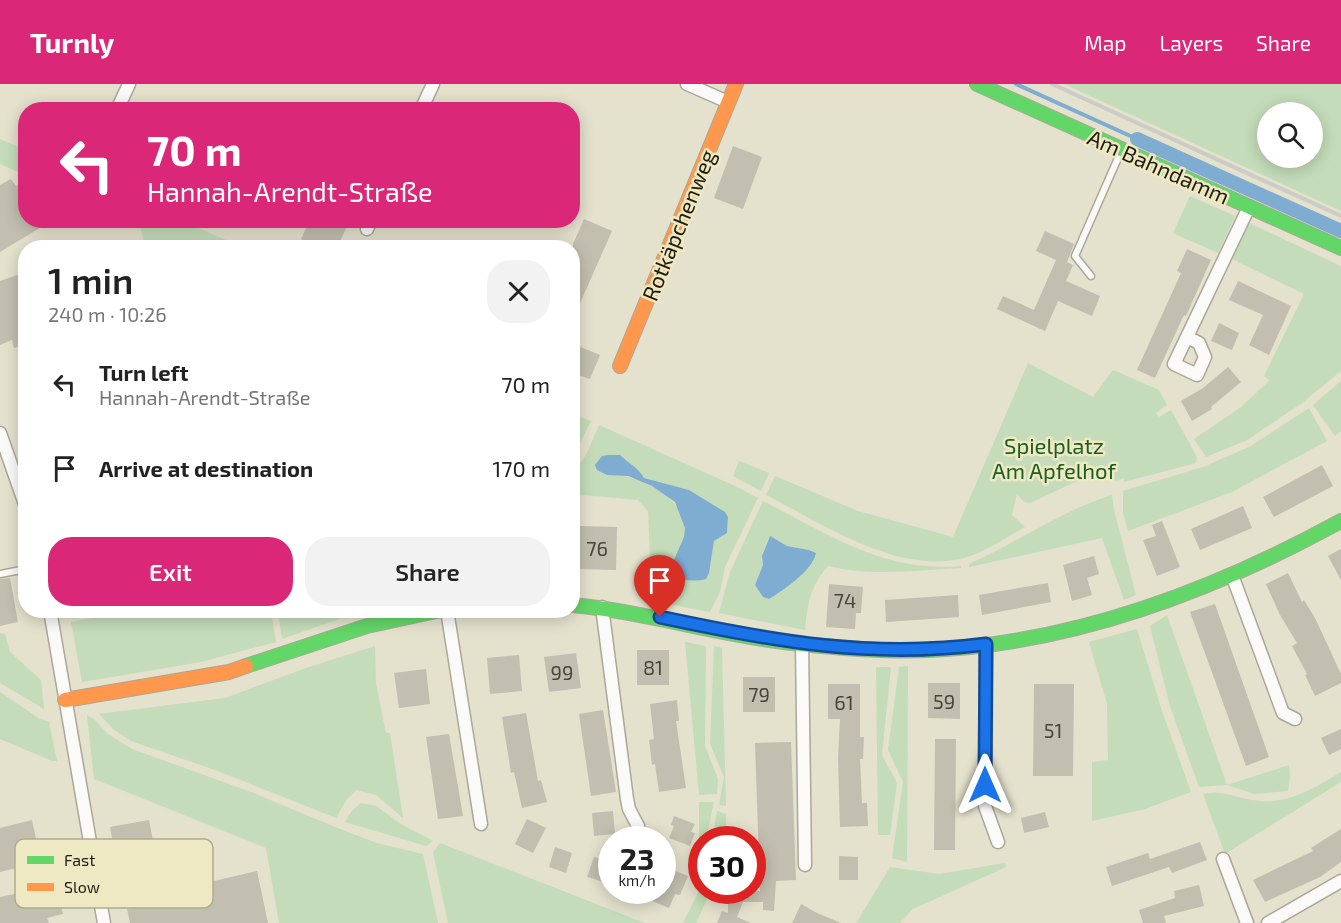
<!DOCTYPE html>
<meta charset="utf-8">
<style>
:root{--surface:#fff;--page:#f2f2f2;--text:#222;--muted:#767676;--accent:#db2777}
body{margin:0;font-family:"Exo 2",sans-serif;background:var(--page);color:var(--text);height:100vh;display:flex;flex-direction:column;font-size:22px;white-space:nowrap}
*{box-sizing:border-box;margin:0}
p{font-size:20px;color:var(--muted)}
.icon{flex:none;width:33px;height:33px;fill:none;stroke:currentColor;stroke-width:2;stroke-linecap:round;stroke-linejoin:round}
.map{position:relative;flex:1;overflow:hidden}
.panel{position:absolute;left:18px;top:156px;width:562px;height:378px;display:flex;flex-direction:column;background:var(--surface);border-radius:24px;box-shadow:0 3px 15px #0003}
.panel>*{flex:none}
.hud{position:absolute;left:18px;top:18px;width:562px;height:126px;border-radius:24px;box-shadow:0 3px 15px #0003;background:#db2777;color:#fff;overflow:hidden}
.fabs{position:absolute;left:1257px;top:18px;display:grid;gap:12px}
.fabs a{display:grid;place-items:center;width:66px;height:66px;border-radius:50%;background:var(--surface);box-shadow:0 3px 15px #0003;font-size:30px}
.speed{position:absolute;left:598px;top:742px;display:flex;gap:12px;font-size:30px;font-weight:700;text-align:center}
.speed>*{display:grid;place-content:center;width:78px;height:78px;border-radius:50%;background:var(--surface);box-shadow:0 3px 15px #0003;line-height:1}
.speed small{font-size:15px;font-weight:400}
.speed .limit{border:9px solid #d22;background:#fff;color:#111}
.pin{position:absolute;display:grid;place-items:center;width:51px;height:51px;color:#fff;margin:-62px -26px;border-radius:50% 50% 50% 0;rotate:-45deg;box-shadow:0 0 6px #0007}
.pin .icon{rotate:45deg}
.me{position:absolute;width:66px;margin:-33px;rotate:0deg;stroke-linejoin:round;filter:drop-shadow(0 0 4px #0008)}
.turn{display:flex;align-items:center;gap:21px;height:126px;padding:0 30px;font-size:27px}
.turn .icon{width:78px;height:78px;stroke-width:2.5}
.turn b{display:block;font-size:42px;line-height:51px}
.round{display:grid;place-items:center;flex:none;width:63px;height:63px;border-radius:24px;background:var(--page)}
.headline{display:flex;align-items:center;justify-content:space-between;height:102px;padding:0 30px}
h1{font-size:36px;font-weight:600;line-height:45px}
.action{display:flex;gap:12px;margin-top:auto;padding:12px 30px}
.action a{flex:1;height:69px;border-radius:24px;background:var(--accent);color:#fff;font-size:24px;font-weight:600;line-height:69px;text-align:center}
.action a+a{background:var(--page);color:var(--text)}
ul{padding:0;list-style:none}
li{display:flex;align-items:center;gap:18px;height:84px;padding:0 30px}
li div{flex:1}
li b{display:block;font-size:22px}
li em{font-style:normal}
header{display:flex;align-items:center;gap:36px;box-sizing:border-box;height:84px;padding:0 30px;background:var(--accent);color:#fff}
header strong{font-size:28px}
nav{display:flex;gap:33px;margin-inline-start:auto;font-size:21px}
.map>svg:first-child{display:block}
</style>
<header>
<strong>Turnly</strong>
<nav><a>Map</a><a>Layers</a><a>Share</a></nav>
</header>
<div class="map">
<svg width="1341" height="839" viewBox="0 0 1341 839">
<rect width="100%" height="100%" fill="#e4e1cd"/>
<path fill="#c4dcb9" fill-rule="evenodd" d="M1064,0h277v127zM1268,28h44v46h-44z
M0,55l25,11v25l-25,-11z
M1190,112l45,20 -17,37 -45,-20z
M131,137h51l60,26h-97l-5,-22z
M1247,138l94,44v105l-39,32 -55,37 -41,17 -12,-18 47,-32 29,-27 -6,-4 40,-82 -74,-36z
M1028,279l65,34 20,-27 46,20 8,15 -11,8 3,4 12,-7 26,47 -1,6 -72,19v-4l-9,3 -4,-8 -6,-5 -75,35 -6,-1 -7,-8 -5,21 13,12c-19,11 -40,25 -61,31 -67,17 -141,-34 -198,-63l9,-19 83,35 95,26z
M1341,297v50l-6,5 -22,-31z
M1309,324l18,33 -95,51 -104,39 -5,-18v-22l80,-24 48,-21z
M573,330l18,7 -18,36z
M599,341l136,61 23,12 -33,69 -5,25 -10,20 -58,-11 -4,-90 -10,-11 -65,-6v-23c13,-10 19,-31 26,-46zM614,371h6l9,10 6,2 9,11 45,12 36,22 3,9 -1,12 -13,8 -5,32 -37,1 -1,-5c3,-11 11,-20 13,-31 8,-38 -40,-60 -70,-64z
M739,377l30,12 -8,18 -28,-15z
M1112,411l2,15 22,85 -12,5 -22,-62 -133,29v-3c49,-22 92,-53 143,-69z
M763,417c67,34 121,72 198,65v2c-44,2 -90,9 -133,-2 -18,21 -20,36 -23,64l-86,-17 11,-41zM769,453l18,9 22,4 7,3c-2,16 -33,38 -47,46l-6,-2 -8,-12 8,-20 -1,-9z
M132,526l139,1 5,31 -75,20 -119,20 -11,-60z
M359,527v1l-77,27 -4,-28z
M1167,531l60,170 62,-20 1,12 -2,14 -34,3 -27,-9 -28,2 -29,-81 -20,-80z
M1137,545l25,82 29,81 -46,17 -53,12v-59l16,-2 -1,-56 -18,-62z
M0,549l5,1 5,18 31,28 3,29 -44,-26z
M685,558l21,4 -1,100 13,33 -1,15 -18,1z
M375,562l1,38 10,49h4l13,85 -27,-23 -19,-5 -10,9 -11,19 -121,-48 -84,-29 -18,-12 -14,-15 126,-16 81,-30z
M714,562l8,2 4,158 -7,-1 5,-28 -14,-33z
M908,582l-1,196 -15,-4 11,-76 -15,-32 11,-83z
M876,583h15l-9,88 15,28 -7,52h-12z
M0,608l40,27 9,3 8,39h-5l-52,-22z
M87,631l7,4 14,15 24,15 119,43 94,39 32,12 46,11 15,69h-159l-13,-75 -172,-69z
M1341,688v10l-116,72 -22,-60c22,-4 29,3 50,6 34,6 61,-12 88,-28z
M699,718h15l-8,38h-4v51h4l2,6 -12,26h-13l16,-32z
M361,719l15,3 25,18 32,17 -7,5 -81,-24 6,-10z
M717,727l9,3v26h-14z
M440,759l205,80h-197l-15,-71z
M1005,779l1,4 -93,42 -13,14h-44l34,-56 49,7z"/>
<path fill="#7facd1" d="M608,371h12c8,8 18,12 24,23l45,12 36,22 3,5 -1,16 -13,8 -5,32 -3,6c-13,3 -23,2 -34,-5l-2,-5 14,-32 1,-9 -10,-26 -23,-16 -24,-10 -21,-1 -10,-5 -2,-5 7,-9z
M770,452l17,10 22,4 7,3c-3,17 -32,37 -47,46l-6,-2 -8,-12 8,-20 -1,-9z"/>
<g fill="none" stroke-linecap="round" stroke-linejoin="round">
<path stroke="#7facd1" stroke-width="4" d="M1016,0l121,55"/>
<path stroke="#7facd1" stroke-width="14" d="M1137,55l204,92"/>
</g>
<path fill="#c2bfb0" d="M733,62l29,11 -19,52 -29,-11z
M11,95l5,7 4,-2 6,3v33h27l-53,32v-67z
M584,135l28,12 -39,88v-75z
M310,136h40l-13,28h-18l-18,-9z
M1045,147l29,13 -7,18 6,3 -7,16 34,15 -8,20 -34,-15 -13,30 -48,-22 6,-13 31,14 22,-50 -20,-9z
M1187,165l24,11 -25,56 -2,-1 -29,63 -18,-8 44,-97 -4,-2z
M26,188v72l-12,4 -2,-8 -12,5v-64z
M1238,197l53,25 -22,49 -20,-10 14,-30 -34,-15z
M1219,239l20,10 -7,17 -21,-9z
M573,260l27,11 -10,24 -17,-6z
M1228,283l13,15 -30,25 1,2 -20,12 -11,-20 22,-13z
M1322,381l11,21 -59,31 -11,-20z
M1243,422l9,22 -52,22 -9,-21z
M1162,437l18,46 -23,9 -14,-36 13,-4 -4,-11z
M579,442l38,1 -1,43 -38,-1z
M1341,465v31l-13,-24z
M1094,472l5,18 -12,4 5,17 -20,6 -9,-36z
M1288,489l14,29 2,-2 11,18 26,56v9l-26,13 -10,-21 2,-1 -15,-28 5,-3 -17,-28 -14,-31z
M10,494l8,44 -18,4v-47z
M1048,499l3,19 -69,13 -3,-20z
M829,500l34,3 -2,26h-5l-1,16 -29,-2z
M958,511l1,22 -73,5 -1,-22z
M1215,520l54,153 -23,9 -56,-154z
M637,566h32v35h-32z
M576,569l5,35 -32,4 -5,-35z
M519,571l3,36 -32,3 -3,-36z
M426,585l4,35 -31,4 -5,-35z
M743,593h32v35h-32z
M928,599h32v36l-32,-1z
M828,600h32v53h4l-1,22h-3l2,44h5l1,23 -28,1 -2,-69 2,-39h-12z
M1034,600h40l-1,92h-40z
M677,616l2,21h-3l10,67 -27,4 -4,-28 -3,1 -3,-25 5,-1 -4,-35z
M603,626l13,82 -25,4 -12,-82z
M526,629l12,68 3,-1 6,22 -25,6 -8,-36 -3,1 -9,-56z
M1341,645v20l-12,6 -8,-17z
M449,650l14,82 -25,3 -12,-82z
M935,655h21l-1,111h-21z
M791,658l5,138 -20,1 -2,30 -11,-1v-8h-20l-6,15 14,6h-34l5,-12 6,2v-22h32l-5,-148z
M613,727l2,23 -21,2 -2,-23z
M1045,728l4,15 -25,6 -3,-15z
M674,732l21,8 -4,8 4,1 -5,13 -21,-8 5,-12 -3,-1z
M527,735l19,9 -13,25 -18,-9z
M32,736l9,42 -41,10v-44z
M149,736l10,53 -39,7 -10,-53z
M1341,745v33l-21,15 -55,25 -12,-22 60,-29 -2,-3z
M1200,758l7,18 -35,13 -3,-6 -57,19 -6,-19 42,-14 2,6z
M555,763l17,6 -6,20 -17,-6z
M839,772l19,1v23h-19z
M594,773l16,5 -6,20 -17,-5z
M671,785l17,7 -8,19 -5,-1 -6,14 -41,-17h35z
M257,787l11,52h-138l-3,-14 20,-4 -2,-8z
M56,801l7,29 -16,4 2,5h-49v-26z
M1199,801l5,21 -40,10 2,7h-23l-4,-13 36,-12 -1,-7z
M801,820l16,9 24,10h-49z"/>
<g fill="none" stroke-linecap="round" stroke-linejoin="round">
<defs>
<path id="lane" d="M1091,192l-16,-20 47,-107
M0,490l26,-5"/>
<path id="street" d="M687,0l41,18
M117,26l12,-26
M421,26l12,-26
M367,145l4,-9
M1187,253l12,6 6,14 -8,18 -23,-11 75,-157
M0,349l26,74
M1232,491l51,138 12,6
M602,523l25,192 2,10 9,17
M50,526l54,313
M447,526l34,214
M802,559l3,222
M986,560l-1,162 13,36
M1223,775l24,64
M1268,839l73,-42"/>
<path id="fast" d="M977,0l364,164
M573,521c74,7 145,30 219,38 45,5 91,9 136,7 145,-6 287,-60 413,-129
M246,582l121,-40 74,-16"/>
<path id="slow" d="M620,282l116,-282
M65,616l164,-28 17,-6"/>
</defs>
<use href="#lane" stroke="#aba899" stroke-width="9"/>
<use href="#street" stroke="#aba899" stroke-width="15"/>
<use href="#fast" stroke="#aba899" stroke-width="16"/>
<use href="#slow" stroke="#aba899" stroke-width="16"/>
<use href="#lane" stroke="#fbfaf8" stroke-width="6"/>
<use href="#street" stroke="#fbfaf8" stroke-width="12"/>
<use href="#fast" stroke="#63d668" stroke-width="14"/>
<use href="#slow" stroke="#ff974d" stroke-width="14"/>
<path stroke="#ccccc6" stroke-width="4" d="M1052,0l289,132"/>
</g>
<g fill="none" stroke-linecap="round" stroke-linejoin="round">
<defs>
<path id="route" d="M660,533c112,24 211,42 326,27l-1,141"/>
</defs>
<use href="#route" stroke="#114b97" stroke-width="15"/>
<use href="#route" stroke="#1a73e8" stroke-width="10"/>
</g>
<g text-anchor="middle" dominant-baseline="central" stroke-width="5" stroke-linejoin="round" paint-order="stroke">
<g font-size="20" fill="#484638">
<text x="597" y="464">76</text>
<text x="845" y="516">74</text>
<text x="653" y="583">81</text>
<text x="562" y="588">99</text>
<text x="759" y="610">79</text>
<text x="944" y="617">59</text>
<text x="844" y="618">61</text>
<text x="1053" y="646">51</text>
</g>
<g font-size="22" fill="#201d10" stroke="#eee8c3">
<text transform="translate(1159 82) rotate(24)">Am Bahndamm</text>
<text transform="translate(678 141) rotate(-68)">Rotkäpchenweg</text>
</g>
<g font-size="22" fill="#1b5e22" stroke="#eee8c3">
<text x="1054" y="361">Spielplatz<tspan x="1054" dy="25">Am Apfelhof</tspan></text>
</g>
</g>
<rect x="15" y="755" width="198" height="69" rx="9" fill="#eee8c3" stroke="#b0ab8d" stroke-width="1.5"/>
<rect x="27" y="772" width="27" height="8" fill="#63d668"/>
<rect x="27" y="799" width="27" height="8" fill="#ff974d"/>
<g font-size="16" fill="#201d10">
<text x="64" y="782">Fast</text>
<text x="64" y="809">Slow</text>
</g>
</svg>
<div class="fabs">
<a><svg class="icon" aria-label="search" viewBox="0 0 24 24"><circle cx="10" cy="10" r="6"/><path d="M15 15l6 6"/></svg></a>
</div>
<div class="speed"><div>23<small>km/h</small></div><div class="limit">30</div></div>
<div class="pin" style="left:660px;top:533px;background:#d93025"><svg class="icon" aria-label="arrive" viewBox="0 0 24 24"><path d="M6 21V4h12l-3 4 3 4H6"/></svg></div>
<svg class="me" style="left:985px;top:701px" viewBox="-20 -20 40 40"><path d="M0-17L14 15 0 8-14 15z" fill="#1a73e8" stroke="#fff" stroke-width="4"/></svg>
<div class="hud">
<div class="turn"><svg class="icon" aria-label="left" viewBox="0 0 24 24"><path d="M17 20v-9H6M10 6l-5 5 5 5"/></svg><div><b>70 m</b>Hannah-Arendt-Straße</div></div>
</div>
<section class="panel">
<div class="headline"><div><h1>1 min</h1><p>240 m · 10:26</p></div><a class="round"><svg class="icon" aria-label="close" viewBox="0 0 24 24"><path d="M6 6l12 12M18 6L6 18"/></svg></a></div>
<ul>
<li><svg class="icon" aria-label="left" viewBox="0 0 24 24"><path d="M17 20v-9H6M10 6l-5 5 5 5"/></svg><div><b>Turn left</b><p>Hannah-Arendt-Straße</p></div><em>70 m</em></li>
<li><svg class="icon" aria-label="arrive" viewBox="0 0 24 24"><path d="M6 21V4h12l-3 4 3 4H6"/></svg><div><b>Arrive at destination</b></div><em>170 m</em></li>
</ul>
<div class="action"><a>Exit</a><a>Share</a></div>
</section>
</div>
